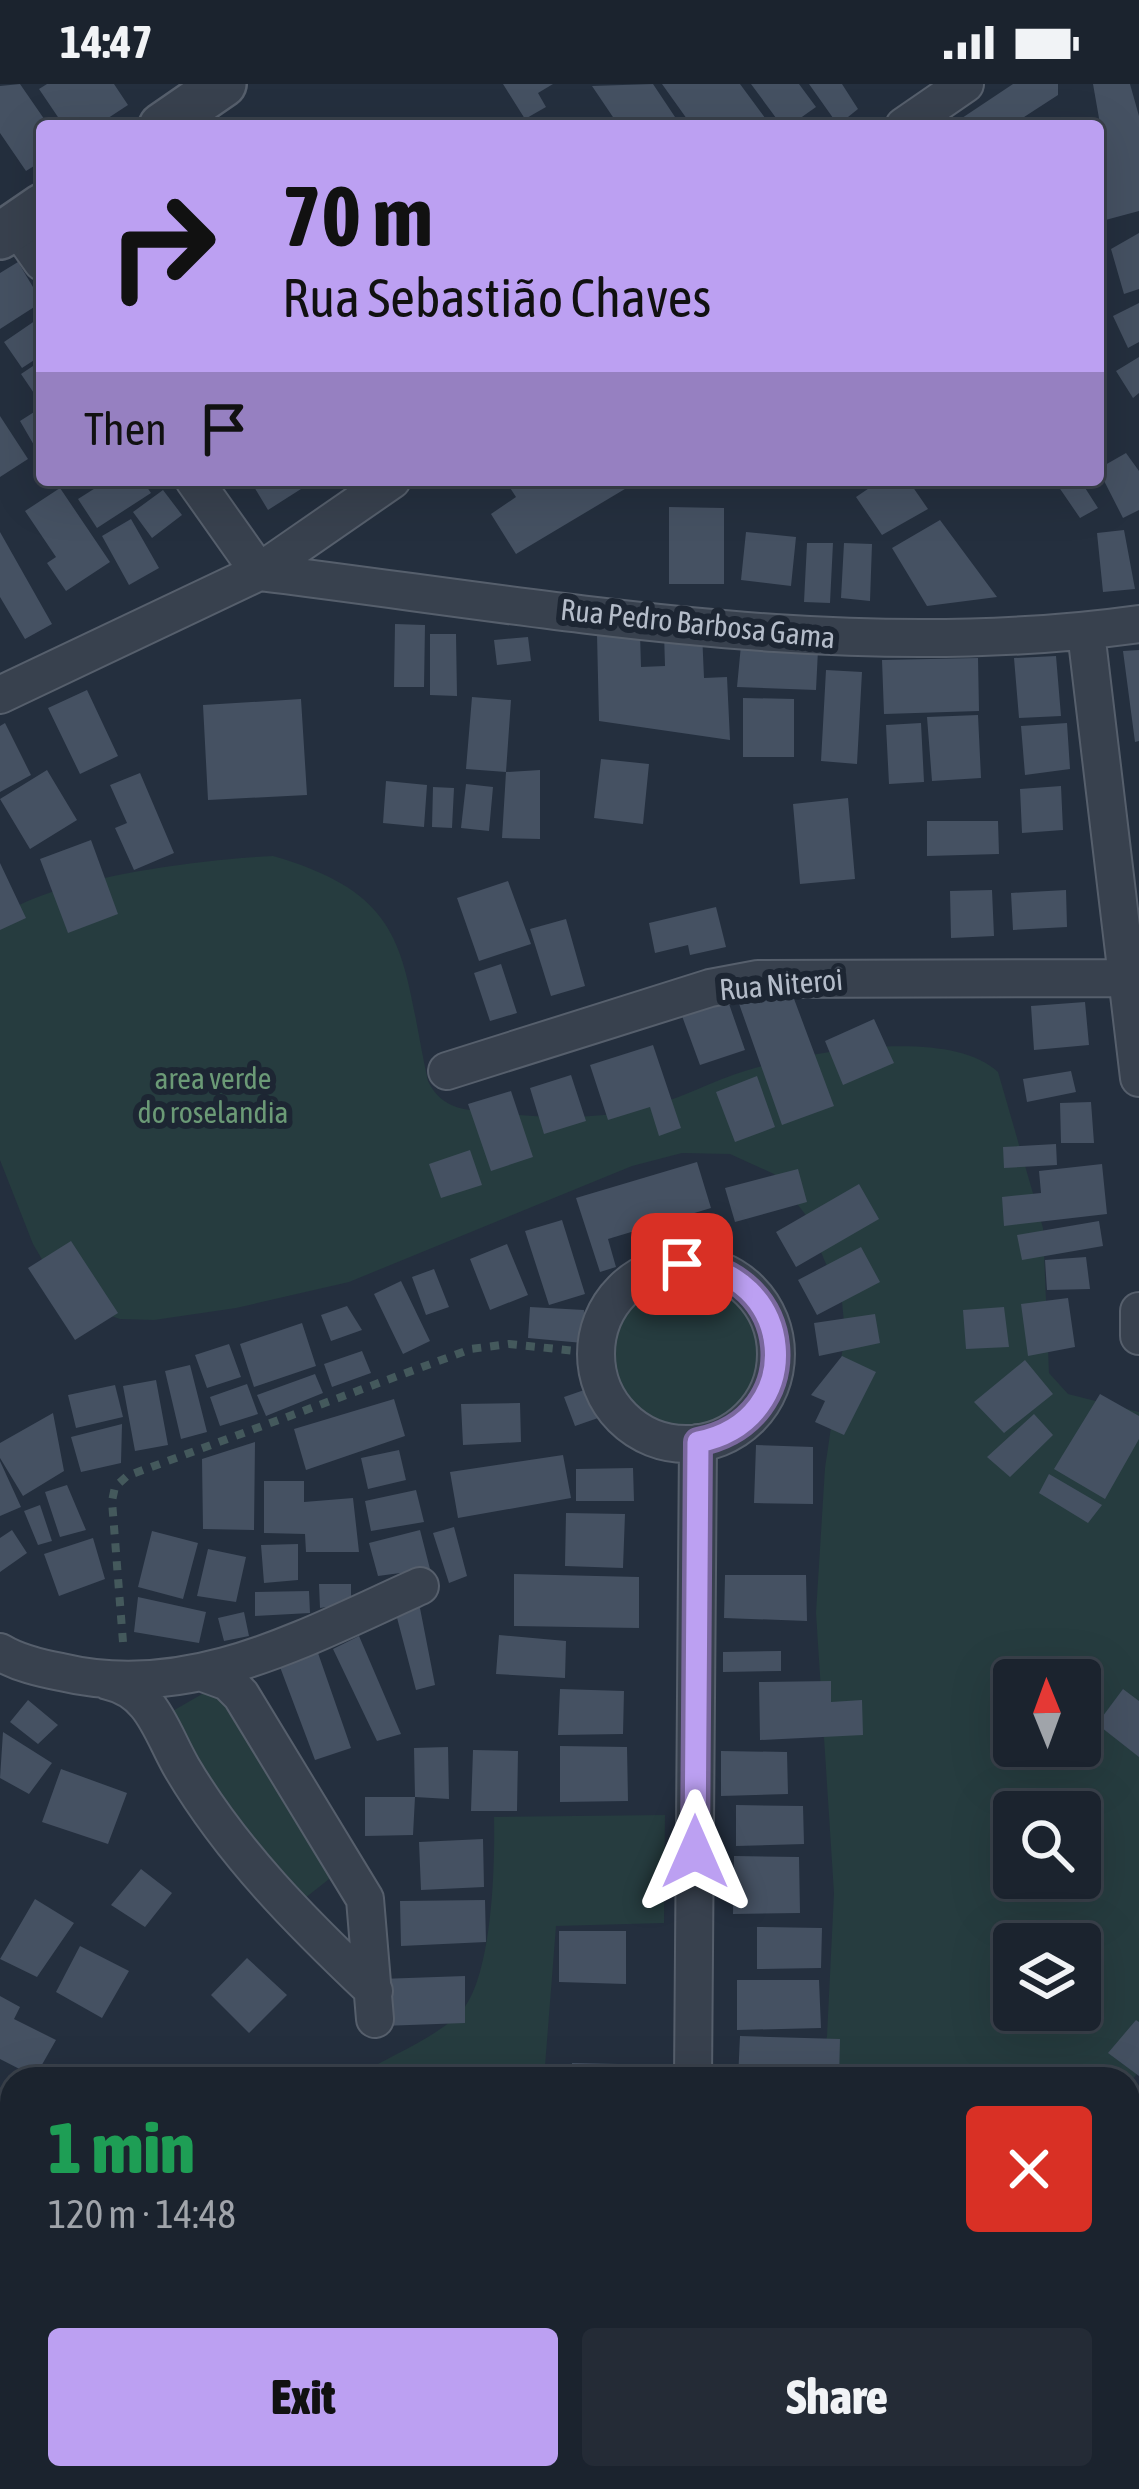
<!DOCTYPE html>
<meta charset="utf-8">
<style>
:root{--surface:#1b232e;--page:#242b36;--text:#f1f3f6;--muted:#a0a4aa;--line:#39404a;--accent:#bca0f2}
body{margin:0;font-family:"Asap Condensed",sans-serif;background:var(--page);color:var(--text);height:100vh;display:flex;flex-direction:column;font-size:45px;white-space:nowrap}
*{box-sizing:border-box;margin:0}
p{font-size:39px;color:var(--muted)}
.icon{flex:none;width:66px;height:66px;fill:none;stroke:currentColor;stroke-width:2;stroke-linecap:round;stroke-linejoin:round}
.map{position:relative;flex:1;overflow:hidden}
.sheet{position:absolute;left:0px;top:1983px;width:1140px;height:423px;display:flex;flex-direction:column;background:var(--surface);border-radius:36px 36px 0 0;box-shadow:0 12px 48px #0002,0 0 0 3px var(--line)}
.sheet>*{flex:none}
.hud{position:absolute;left:36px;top:36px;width:1068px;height:366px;border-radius:12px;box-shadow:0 12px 48px #0002,0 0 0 3px var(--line);background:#bca0f2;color:#111;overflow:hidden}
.needle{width:78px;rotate:359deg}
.controls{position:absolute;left:993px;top:1575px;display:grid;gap:24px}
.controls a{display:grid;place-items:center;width:108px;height:108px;border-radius:12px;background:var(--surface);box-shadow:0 12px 48px #0002,0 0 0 3px var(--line);font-size:60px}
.pin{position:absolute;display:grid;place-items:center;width:102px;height:102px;color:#fff;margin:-51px;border-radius:24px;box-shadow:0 6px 18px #0006}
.me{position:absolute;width:132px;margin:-66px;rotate:0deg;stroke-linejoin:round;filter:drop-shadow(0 0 9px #0008)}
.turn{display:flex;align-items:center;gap:42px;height:252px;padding:0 48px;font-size:54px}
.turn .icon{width:156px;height:156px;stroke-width:2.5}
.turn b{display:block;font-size:84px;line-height:102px}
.then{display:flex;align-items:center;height:114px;padding:0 48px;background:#0003;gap:24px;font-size:45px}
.round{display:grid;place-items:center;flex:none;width:126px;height:126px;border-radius:12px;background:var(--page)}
.overview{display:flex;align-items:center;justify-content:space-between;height:204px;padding:0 48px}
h1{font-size:72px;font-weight:800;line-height:90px;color:#1e9e55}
.cta{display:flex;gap:24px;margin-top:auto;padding:24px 48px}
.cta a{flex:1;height:138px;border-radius:12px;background:var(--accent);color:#111;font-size:48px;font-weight:800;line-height:138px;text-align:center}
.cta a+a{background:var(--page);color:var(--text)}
.status{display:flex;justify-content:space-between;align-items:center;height:84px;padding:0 60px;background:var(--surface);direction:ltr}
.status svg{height:33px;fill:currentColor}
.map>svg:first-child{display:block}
</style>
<div class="status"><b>14:47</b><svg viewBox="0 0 49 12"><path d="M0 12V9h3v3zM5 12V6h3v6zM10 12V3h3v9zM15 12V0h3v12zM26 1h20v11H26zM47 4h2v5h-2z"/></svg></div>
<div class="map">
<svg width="1139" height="2405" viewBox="0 0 1139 2405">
<rect width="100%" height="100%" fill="#242f3e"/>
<path fill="#263c3f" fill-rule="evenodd" d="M273,772c140,40 128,102 155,225 14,30 40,29 70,32 51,5 96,7 146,-5 36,-8 69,-28 104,-38 59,-18 201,-44 250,2l45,156 6,145 19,21 71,18v659l-11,15v-7h-311l10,-43 7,-143 -18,-280 9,-145 20,-135 -3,-31 -37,-88 -31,-40 -44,-20 -48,-1 -50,13 -283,116 -113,26 -82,12 -34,-1 -32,-11 -32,-25 -23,-39 -33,-84v-243c51,-40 207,-58 273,-61zM1014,1596h66v66h-66zM1014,1728h66v66h-66zM1014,1860h66v66h-66z
M604 1271a81 81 0 1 1 162 0a81 81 0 1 1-162 0Z
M223,1598l120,186 -48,38 -131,-190z
M665,1731l-1,108 -108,3 -12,153h-192c34,-22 75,-36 105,-63 36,-31 38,-152 37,-199z
M0,2166l12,1v227h561l13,11h-586z"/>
<path fill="#455162" d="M20,0l29,42h-7v35l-16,10 -26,-38v-47z
M47,0h67l14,21 -32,21h-32l-25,-37z
M503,0h50l-15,9 8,14 -21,12z
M653,0l28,42h-62l-27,-40z
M662,0h78l31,42h-79z
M751,0h48l17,23 -17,12 5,7h-22z
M809,0h33l16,25 -20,16z
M1013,0h45v11l-48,31h-60z
M1093,0h37l9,32v95l-41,11v-79l5,-2z
M1139,149v56l-15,5 -13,-45z
M18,178l24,40 -42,27v-56z
M1139,219v39l-11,6 -15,-32z
M42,232v39l-20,13 -18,-26z
M1139,273v36l-6,5 -17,-27z
M42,276v45l-21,-31z
M42,323v42l-4,3 -18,-31z
M0,332l28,43 -28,18z
M1126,369l13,18v39l-16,8 -25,-49z
M108,396h34l9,13 -54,35 -19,-29z
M250,396h45l6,9 -33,21z
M505,396h135l-124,74 -25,-40 25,-17z
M881,396h27l20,29 -46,26 -26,-38z
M1054,396h26l18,28 -18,10z
M60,404l50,74 -44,29 -19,-28 9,-6 -31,-46z
M163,406l19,25 -30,23 -19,-26z
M669,423l55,1v76h-55z
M131,435l28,49 -30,17 -27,-49z
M940,436l57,77 -70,9 -35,-58z
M1124,446l11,59 -32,3 -6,-59z
M0,448l52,92 -27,15 -25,-42z
M746,448l50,5 -5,49 -50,-6z
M807,459h26l-3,60 -26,-1z
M844,459l28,1 -2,57 -29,-3z
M395,540l30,1 -1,62h-30z
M702,548l2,46 23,-1 3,63 -131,-19 -2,-87 43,-1 1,34 24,-1 -1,-33z
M430,550h26l1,62 -27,-1z
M528,553l3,24 -34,4 -3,-25z
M741,561l77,5 -2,40 -79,-3z
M1139,566v91l-4,1 -12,-91z
M1056,572l5,60 -42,2 -5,-60z
M978,574l1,53 -95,3 -2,-54z
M826,586l36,2 -5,92 -36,-3z
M87,606l31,66 -38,18 -32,-66z
M472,613l39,3 -5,72 -40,-3z
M743,614l51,1v58h-51z
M301,615l6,96 -99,5 -5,-95z
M978,631l3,63 -49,3 -5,-64z
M5,639l26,52 -31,17v-66z
M921,639l3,59 -35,2 -3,-59z
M1067,639l3,46 -45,6 -4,-49z
M601,675l48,5 -6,60 -49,-6z
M47,686l30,50 -47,29 -30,-50z
M540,686v69l-38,-1 4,-66z
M140,689l34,80 -40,17 -19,-42 12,-5 -17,-38z
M386,697l41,4 -3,42 -41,-4z
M466,700l27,3 -4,44 -28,-3z
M1061,702l2,44 -41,3 -2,-44z
M433,703l21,1 -2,40 -20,-1z
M848,714l7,81 -55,5 -7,-80z
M927,737h71l1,33 -72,2z
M91,756l27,74 -50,19 -28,-74z
M0,779l26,55 -26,12z
M508,797l23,63 -52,17 -22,-63z
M992,806l2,46 -43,2 -1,-47z
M1066,806l1,37 -54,3 -2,-37z
M716,823l10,40 -36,8 -2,-10 -33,8 -6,-30z
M566,835l19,67 -34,10 -21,-67z
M501,880l16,49 -27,8 -16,-48z
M787,896l47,126 -52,19 -45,-127z
M728,917l17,49 -45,15 -18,-49z
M1085,918l4,43 -55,5 -3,-44z
M874,935l20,44 -51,22 -18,-44z
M653,961l28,83 -22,8 -9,-29 -42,13 -18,-55z
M1071,987l5,21 -49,10 -4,-23z
M571,991l15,46 -42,13 -14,-46z
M757,992l18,51 -40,15 -19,-50z
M511,1007l22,66 -42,14 -23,-67z
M1091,1018l3,41h-33l-1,-40z
M1056,1060l1,21 -53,3 -1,-21z
M470,1066l12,35 -41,13 -12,-34z
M697,1078l14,46 -103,31 8,28 -16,5 -24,-74z
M1102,1080l5,50 -103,12 -2,-29 39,-4 -2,-22z
M798,1085l9,33 -72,20 -10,-34z
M859,1100l20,35 -83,48 -20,-35z
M562,1136l23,74 -36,11 -24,-74z
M1099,1137l4,25 -81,14 -5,-25z
M71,1157l47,72 -43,27 -47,-72z
M507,1160l21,51 -38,15 -20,-51z
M861,1163l19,35 -63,33 -19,-35z
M1086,1173l4,32 -43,1 -2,-30z
M434,1185l15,38 -23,8 -14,-38z
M401,1197l29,60 -27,13 -29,-60z
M1068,1214l7,49 -47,9 -7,-52z
M347,1222l15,24 -31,11 -10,-26z
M530,1223l54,3 -1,33 -55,-5z
M1004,1223l5,40 -43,2 -3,-39z
M875,1230l5,29 -61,13 -5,-33z
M302,1239l14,43 -62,21 -14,-43z
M229,1260l12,33 -34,11 -12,-33z
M362,1267l9,22 -39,14 -8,-23z
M842,1272l34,16 -32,63 -29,-13 10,-21 -14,-6z
M1025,1276l28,34 -49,39 -30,-31z
M190,1281l17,67 -26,7 -16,-68z
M315,1290l8,19 -57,23 -9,-21z
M156,1296l12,65 -33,6 -12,-65z
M247,1300l11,30 -38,12 -10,-29z
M115,1301l8,32 -47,11 -8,-33z
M590,1304l11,29 -26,9 -11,-29z
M1100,1310l39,22v23l-34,60 -51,-30z
M394,1315l11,37 -99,34 -12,-41z
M520,1319l1,39 -58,3 -2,-41z
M53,1329l11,58 -41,25 -23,-38v-15z
M1034,1330l19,21 -43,42 -23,-20z
M122,1340l-1,39 -40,9 -10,-35z
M255,1358l-1,88 -51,-1 -1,-70z
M756,1361l57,2v57l-59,-1z
M399,1366l7,30 -38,9 -7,-31z
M563,1371l8,43 -113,20 -8,-46z
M0,1377l21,46 -21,9z
M633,1384l1,33h-58v-32z
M1049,1390l53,31 -14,18 -49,-30z
M264,1397h40v21l49,-4 6,54h-53l-1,-18 -41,-1z
M67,1401l19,45 -26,7 -15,-45z
M416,1406l8,32 -53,9 -6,-30z
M40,1421l12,36 -14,4 -14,-34z
M566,1429l59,1 -2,54 -58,-2z
M454,1443l13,49 -18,7 -16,-50z
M12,1446l15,23 -27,19v-34z
M420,1446l10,39 -52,7 -9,-33z
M152,1447l46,12 -15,56 -45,-12z
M93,1454l12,41 -46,17 -15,-42z
M298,1460v36l-34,3 -3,-38z
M208,1465l38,8 -10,45 -39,-6z
M514,1490l125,3v51l-125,-2z
M725,1491h81l1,46 -83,-3z
M319,1500h32v19l-31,5z
M309,1507l1,22 -55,3v-24z
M138,1513l68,15 -7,31 -65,-11z
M419,1519l16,82 -19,5 -21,-80z
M244,1528l5,24 -25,5 -6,-23z
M499,1551l67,6 -1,37 -69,-4z
M359,1552l42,98 -24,7 -44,-92z
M781,1567v20l-58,1v-20z
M318,1569l33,95 -36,12 -35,-93z
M831,1597v21l31,-2 1,35 -103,5 -1,-58z
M560,1605l64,2 -1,43 -65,1z
M1123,1605l16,12v56l-42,-33z
M28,1616l30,25 -20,19 -28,-22z
M3,1648l49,31 -23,31 -29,-16z
M560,1662l67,1 1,54 -68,1z
M448,1663l1,52 -34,-2 -1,-49z
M473,1666l45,1 -1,60h-46z
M721,1667l66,1 1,42 -67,2z
M61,1685l66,24 -19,51 -66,-22z
M365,1713h50l-2,38 -48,1z
M736,1721l67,1 1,38 -68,2z
M483,1755l1,48 -63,3 -2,-48z
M734,1772l65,1 1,56 -67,1z
M141,1785l31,24 -27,34 -34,-22z
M35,1815l39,24 -37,54 -37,-18z
M485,1816l1,42 -85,4 -1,-45z
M757,1843l65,1 -1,40 -64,1z
M559,1847h67v53l-67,-2z
M80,1862l49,25 -27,47 -46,-26z
M247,1874l40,37 -38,38 -38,-38z
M465,1892v47l-83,3 -2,-47z
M737,1896h82l2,48 -84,2z
M0,1912l20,11 -6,12 42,21 -21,37 -35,-18z
M1136,1936l3,2v54l-31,-23z
M740,1952l100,3 -1,40h-101z
M572,1979l47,1v15h-47z
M1128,1998l11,8v54l-11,-8z
M1128,2057l11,8v49l-11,15z
M0,2075l12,6v81l-12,-6z
M658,2394h60l7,11h-59z
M977,2394h23l19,11h-38l-8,-4z
M1061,2394h59l16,11h-60z"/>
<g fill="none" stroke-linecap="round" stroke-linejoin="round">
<defs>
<path id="minor" d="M904,42l61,-42
M16,141l26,37
M194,396l65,92c292,36 586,93 880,52
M1086,548l53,446
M0,611l259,-123 133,-92
M447,987l263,-83 48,-9 369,-1
M596 1270a90 90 0 1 1 180 0a90 90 0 1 1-180 0Z
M1139,1227v25
M0,1568c18,11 40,16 61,20 129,31 245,-35 359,-86
M206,1590l22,8 13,13 124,204 10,120
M108,1597c45,10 53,51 74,87 51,86 120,155 192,223
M693,1995l5,-636
M0,2061l12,6
M1128,2201l11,-15"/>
<path id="tertiary" d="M162,42l61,-42
M0,152l42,-29"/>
</defs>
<use href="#minor" stroke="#565f6c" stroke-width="40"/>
<use href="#tertiary" stroke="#565f6c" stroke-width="50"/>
<path stroke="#44595c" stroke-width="8" stroke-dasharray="9 9" stroke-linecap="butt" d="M123,1558l-11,-141 3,-14 12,-11 344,-127 38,-5 86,9"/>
<use href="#minor" stroke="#38414e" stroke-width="36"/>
<use href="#tertiary" stroke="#38414e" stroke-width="45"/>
</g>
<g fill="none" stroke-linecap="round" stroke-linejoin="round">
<defs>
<path id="route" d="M682,1180c115,5 128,156 16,178l-3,410"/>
</defs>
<use href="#route" stroke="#7a689d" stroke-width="30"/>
<use href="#route" stroke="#bca0f2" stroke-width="21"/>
</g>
<g text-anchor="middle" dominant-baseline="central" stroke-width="12" stroke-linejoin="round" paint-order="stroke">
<g font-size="30" fill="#b4bcc9" stroke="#1d2633">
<text transform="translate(698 539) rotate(6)">Rua Pedro Barbosa Gama</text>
<text transform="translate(781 900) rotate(-5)">Rua Niteroi</text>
</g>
<g font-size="30" fill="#6b9a76" stroke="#1d2633">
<text x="213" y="994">area verde<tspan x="213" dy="34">do roselandia</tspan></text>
</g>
</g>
</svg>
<div class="controls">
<a><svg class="needle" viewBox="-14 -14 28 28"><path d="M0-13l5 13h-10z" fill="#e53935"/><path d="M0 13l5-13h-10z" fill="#a0a4aa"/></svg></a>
<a><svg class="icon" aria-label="search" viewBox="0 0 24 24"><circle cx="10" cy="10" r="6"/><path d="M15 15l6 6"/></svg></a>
<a><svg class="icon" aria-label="layers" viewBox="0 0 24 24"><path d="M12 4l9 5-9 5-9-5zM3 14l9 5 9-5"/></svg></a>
</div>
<div class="pin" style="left:682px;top:1180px;background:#d93025"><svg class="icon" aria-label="arrive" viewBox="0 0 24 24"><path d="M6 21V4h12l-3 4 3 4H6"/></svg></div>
<svg class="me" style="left:695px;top:1768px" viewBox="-20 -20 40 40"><path d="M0-17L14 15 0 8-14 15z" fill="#bca0f2" stroke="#fff" stroke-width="4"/></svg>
<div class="hud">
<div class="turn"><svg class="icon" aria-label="right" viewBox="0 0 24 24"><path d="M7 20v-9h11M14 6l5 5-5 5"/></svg><div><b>70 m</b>Rua Sebastião Chaves</div></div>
<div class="then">Then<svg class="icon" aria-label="arrive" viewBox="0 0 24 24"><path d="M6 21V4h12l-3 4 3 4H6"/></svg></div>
</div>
<section class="sheet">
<div class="overview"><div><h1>1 min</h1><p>120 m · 14:48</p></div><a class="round" style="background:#d93025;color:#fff"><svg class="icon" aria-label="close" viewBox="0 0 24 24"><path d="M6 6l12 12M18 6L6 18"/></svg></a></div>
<div class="cta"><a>Exit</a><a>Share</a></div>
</section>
</div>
